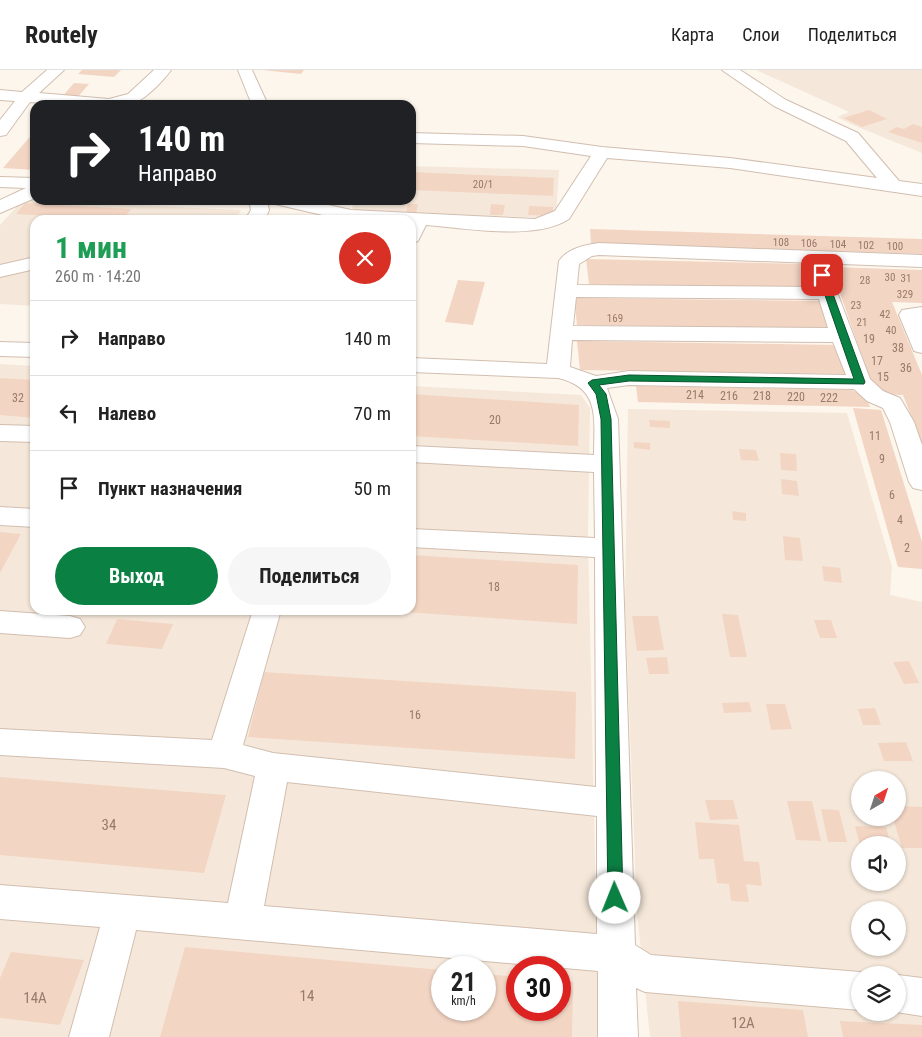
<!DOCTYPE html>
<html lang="ru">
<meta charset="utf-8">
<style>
:root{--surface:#fff;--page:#f6f6f6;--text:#222;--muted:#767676;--line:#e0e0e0;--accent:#0b8043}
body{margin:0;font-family:"Roboto Condensed",sans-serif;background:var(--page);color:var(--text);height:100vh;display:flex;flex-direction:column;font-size:19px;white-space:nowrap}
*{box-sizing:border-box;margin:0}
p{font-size:16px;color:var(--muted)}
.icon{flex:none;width:28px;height:28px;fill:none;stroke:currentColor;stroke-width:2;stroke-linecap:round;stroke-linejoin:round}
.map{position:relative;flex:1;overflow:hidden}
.details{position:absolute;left:30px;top:145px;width:386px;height:400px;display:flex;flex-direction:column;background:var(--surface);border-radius:15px;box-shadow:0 1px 4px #0004}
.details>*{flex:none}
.banner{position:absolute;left:30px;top:30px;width:386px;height:105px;border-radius:15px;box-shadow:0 1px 4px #0004;background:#202124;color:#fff;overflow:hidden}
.needle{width:32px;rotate:39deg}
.tools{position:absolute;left:851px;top:701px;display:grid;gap:10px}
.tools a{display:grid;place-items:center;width:55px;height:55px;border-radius:50%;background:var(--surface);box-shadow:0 1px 4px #0004;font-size:25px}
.speed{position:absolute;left:431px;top:886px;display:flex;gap:10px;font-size:25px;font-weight:700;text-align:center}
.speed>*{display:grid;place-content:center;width:65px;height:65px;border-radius:50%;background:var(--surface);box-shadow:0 1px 4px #0004;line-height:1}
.speed small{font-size:12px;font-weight:400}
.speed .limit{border:8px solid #d22;background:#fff;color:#111}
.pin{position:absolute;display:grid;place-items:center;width:42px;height:42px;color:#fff;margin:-21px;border-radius:10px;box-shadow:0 2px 8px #0006}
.me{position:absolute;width:55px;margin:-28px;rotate:359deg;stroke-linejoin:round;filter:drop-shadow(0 0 4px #0008)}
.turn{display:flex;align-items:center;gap:18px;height:105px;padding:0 25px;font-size:22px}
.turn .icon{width:65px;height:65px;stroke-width:2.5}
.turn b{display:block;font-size:35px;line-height:42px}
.round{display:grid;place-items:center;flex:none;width:52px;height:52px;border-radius:26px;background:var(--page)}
.summary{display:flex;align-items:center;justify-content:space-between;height:85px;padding:0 25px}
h1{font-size:30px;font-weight:700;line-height:38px;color:#1e9e55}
.button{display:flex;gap:10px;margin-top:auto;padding:10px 25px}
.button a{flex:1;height:58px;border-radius:30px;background:var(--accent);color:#fff;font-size:20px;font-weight:700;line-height:58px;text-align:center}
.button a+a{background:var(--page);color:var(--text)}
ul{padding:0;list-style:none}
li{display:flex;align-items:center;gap:15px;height:75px;padding:0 25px;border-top:1px solid var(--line)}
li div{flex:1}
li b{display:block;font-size:19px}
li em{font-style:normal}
header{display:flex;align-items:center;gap:30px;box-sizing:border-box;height:70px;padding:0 25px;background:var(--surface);border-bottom:1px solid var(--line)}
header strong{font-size:24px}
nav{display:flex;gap:28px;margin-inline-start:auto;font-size:18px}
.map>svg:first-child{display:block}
</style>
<header>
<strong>Routely</strong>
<nav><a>Карта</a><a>Слои</a><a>Поделиться</a></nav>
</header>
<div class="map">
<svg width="922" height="967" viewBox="0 0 922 967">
<rect width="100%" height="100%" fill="#fdf6ec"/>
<path fill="#f5e8da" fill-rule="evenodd" d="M756,0h166v83l-69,-28 -16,-8 12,-5z
M411,96l148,4 -3,46 -7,2 -194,-7 -3,-3 3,-8h56z
M23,130l218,10 -5,10h-201v86l-35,-2v-79z
M0,294l35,2v244h376v-224l170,9 9,13 -2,130 11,499h-599zM442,898h43v42h-43zM518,898h42v42h-42z
M628,339l219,4 45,154 -2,28 32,7v435h-272l-13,-124 -12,-308zM860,710h38v38h-38zM860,775h38v37h-38zM860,840h38v38h-38zM860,905h38v37h-38z"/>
<path fill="#f3d5c3" d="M82,0h39l-7,7 -36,-3z
M262,0h42l-3,4z
M74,13l15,1 -13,15 -15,-1z
M869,40l18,9 -25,8 -19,-9z
M913,54l9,3v16l-34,-11 8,-5 8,2z
M35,61v39l-32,-2z
M411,102l143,6 -1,18 -142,-6z
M25,133l106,6 -8,11 -107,-6z
M408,134h10l-2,9h-10z
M491,134l14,1 -2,10h-13z
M529,136l24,1v9l-25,-1z
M590,159l332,10v15l-331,-11z
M586,189l219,5 9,25 -225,-5z
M831,197l91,3v33l-30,-1 30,73v69l-19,-49 -28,-1z
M458,210l27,2 -12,43 -28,-3z
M574,228l247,3 10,27 -254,-3z
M577,271l259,4 11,29 -267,-4z
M0,308l35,2v38l-35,-3z
M636,316l216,4 14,8 4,9 -232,-5z
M411,324l168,11 -1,41 -167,-10z
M853,338l28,2 41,132v27l-24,-2z
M649,350l21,1v7l-20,-1z
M634,372l16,1v7l-16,-2z
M739,379l17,1 3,11 -18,-1z
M780,383l16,1 1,17 -16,-1z
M781,409l16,2 2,15 -17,-2z
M732,441l14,2v8l-13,-1z
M0,462l21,2 -21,39z
M783,466l17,2 3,23 -18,-1z
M411,485l167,10 -1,59 -188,-13 22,-1z
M822,496l18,2 2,15 -18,-2z
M722,544l16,1 9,42h-17z
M632,546h26l6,34 -27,1z
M117,549l56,5 -11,25 -56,-5z
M814,550h17l6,18h-17z
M667,587l2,17h-20l-3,-16z
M909,591l10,22 -15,1 -11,-22z
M264,602l312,20 -1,67 -327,-22z
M749,632l3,10 -28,1 -2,-10z
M766,634h19l7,25 -21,1z
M875,638l6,17h-18l-5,-16z
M906,672l7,19h-29l-6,-18z
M0,707l226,18 -22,78 -204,-18z
M705,730h28l5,19 -28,1z
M787,731h25l9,40 -25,-1z
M898,736l24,1v41h-20l-9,-30h5z
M821,739l18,1 8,32h-19z
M695,752l44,3 5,36 15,1 3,24 -16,-2 3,18 -18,-1 -2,-17 -12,-1 -3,-24h-15z
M855,756l31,1 5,18h-31z
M185,877l257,23v40h43v-36l33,3v33h42v-29l13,1 -1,55h-412z
M11,882l73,8 -24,65 -60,-7v-40z
M678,931l125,9 5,27h-127z
M840,951l82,4v12h-79z"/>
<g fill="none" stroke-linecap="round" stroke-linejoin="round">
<defs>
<path id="minor" d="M47,0h17l-25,23 70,6 19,-5 26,-24h17c-7,10 -21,24 -31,30 -19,11 -87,4 -110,2l-24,33 -6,1v-16l15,-19 -15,-1v-10l22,2z
M238,0h14l16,35h-16z
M722,0h18l46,30 72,33 41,48 23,3v12l-192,-28 -123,-10 -38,61c-33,22 -104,9 -143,6l-8,16 -7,2v-23h-67l-69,-16 -2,-4h33l45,10 184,9 20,-8 36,-55 -68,-10 -112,-3v-10l112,3 79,11 128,11 147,20 -31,-37 -72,-35z
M0,107l35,1v20l-35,15v-13l26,-12 -26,-1z
M249,130h18l2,10 -4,10h-20l6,-10z
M599,173l323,12v12l-323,-12 -7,1 -13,8 -2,21 238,2 -3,-12 3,-4 7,-2 7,2 41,108 13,12 17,7 14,24 8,23v45l-9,-2 -4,-6 -19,-60 -7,-14 -16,-7 -13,-12 -225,-4 -22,3 11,31 17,526 16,10 209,17 7,3h-7v35l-215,-18 -9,-4 2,49h-40v-66l-462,-41 -27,107h-40l31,-110 -100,-8v-34l228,18 27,-127 -31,-8 -224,-13v-26l212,11 41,-130h28l-38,135 30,8 323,34 -1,-230 -184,-10v-18l184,9 -1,-66 -183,-10v-16l183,9c0,-36 7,-67 -36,-77l-147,-6v-14l136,6 12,-103c9,-13 26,-16 40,-18zM576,227l243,2 9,29 -255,-2zM572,270l261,2 13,33 -217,-4 -33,5 -26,-9zM287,712l310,34v118l-333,-28z
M35,187v12l-35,8v-12z
M922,237v46l-8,-2 -15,-36 3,-5z
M0,272l35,1v14l-35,-1z
M0,355l35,1v16l-35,-1z
M0,437l35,2v18l-35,-2z
M0,541l70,5 10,3 5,8 -5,8 -10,3 -70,-5z
M898,905l24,3v38l-26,-4z"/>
</defs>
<use href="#minor" stroke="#d1beb0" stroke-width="2"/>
<use href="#minor" fill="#fff" fill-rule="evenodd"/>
</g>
<path fill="#0b8043" stroke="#07532c" d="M819,203l7,2 39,107 -1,2 -235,-3 -30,4 7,9 5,25 12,479 -2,5 -6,2 -5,-2 -2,-5 -7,-479 -5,-25 -8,-11 4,-3 37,-5 225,4 -36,-104z"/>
<g text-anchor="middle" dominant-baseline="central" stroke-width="4.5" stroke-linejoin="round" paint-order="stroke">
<g font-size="11" fill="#987a6a">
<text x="483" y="114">20/1</text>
<text x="781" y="172">108</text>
<text x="809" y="173">106</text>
<text x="838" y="174">104</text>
<text x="866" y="175">102</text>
<text x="895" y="176">100</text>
<text x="890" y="207">30</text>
<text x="906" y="208">31</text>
<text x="865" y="210">28</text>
<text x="905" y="224">329</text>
<text x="856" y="235">23</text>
<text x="885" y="244">42</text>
<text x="615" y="248">169</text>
<text x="862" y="252">21</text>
<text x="891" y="260">40</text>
</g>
<g font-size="12" fill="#987a6a">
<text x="869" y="269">19</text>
<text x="898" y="278">38</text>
<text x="877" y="291">17</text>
<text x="906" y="298">36</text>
<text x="883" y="307">15</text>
<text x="695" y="325">214</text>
<text x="729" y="326">216</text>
<text x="762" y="326">218</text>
<text x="796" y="327">220</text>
<text x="18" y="328">32</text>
<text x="829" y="328">222</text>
<text x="495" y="350">20</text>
<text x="875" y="366">11</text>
<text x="882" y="389">9</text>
<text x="892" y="425">6</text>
<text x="900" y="450">4</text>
<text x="907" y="478">2</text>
<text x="494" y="517">18</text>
<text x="415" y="645">16</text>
</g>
<g font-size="15" fill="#987a6a">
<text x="109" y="755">34</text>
<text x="307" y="926">14</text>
<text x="35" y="928">14А</text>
<text x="743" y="953">12А</text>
</g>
</g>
</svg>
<div class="tools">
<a><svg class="needle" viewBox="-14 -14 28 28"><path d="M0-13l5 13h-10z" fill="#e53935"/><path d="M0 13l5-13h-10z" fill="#767676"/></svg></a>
<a><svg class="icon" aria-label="sound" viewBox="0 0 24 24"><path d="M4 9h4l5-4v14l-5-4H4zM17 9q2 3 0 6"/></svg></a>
<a><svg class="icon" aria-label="search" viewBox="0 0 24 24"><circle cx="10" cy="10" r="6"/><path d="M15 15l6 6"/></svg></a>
<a><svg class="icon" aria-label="layers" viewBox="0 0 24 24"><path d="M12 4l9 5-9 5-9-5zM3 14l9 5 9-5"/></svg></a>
</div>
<div class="speed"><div>21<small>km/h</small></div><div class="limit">30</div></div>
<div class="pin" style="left:822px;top:205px;background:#d93025"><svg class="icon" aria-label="arrive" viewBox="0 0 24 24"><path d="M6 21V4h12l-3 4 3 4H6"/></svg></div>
<svg class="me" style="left:615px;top:828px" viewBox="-20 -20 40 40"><circle r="19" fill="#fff"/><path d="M0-13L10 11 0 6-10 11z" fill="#0b8043"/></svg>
<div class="banner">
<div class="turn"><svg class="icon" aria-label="right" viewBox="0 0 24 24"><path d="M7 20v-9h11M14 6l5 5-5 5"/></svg><div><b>140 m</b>Направо</div></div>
</div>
<section class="details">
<div class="summary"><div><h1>1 мин</h1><p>260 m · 14:20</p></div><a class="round" style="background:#d93025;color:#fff"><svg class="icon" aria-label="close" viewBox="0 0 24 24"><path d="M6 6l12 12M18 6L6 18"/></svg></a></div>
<ul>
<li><svg class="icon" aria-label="right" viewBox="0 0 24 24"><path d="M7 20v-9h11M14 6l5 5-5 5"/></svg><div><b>Направо</b></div><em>140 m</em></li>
<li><svg class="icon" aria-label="left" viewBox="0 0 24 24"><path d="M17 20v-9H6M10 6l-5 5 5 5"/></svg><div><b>Налево</b></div><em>70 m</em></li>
<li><svg class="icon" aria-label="arrive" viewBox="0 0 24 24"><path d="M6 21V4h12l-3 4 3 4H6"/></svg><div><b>Пункт назначения</b></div><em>50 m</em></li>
</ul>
<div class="button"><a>Выход</a><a>Поделиться</a></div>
</section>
</div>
